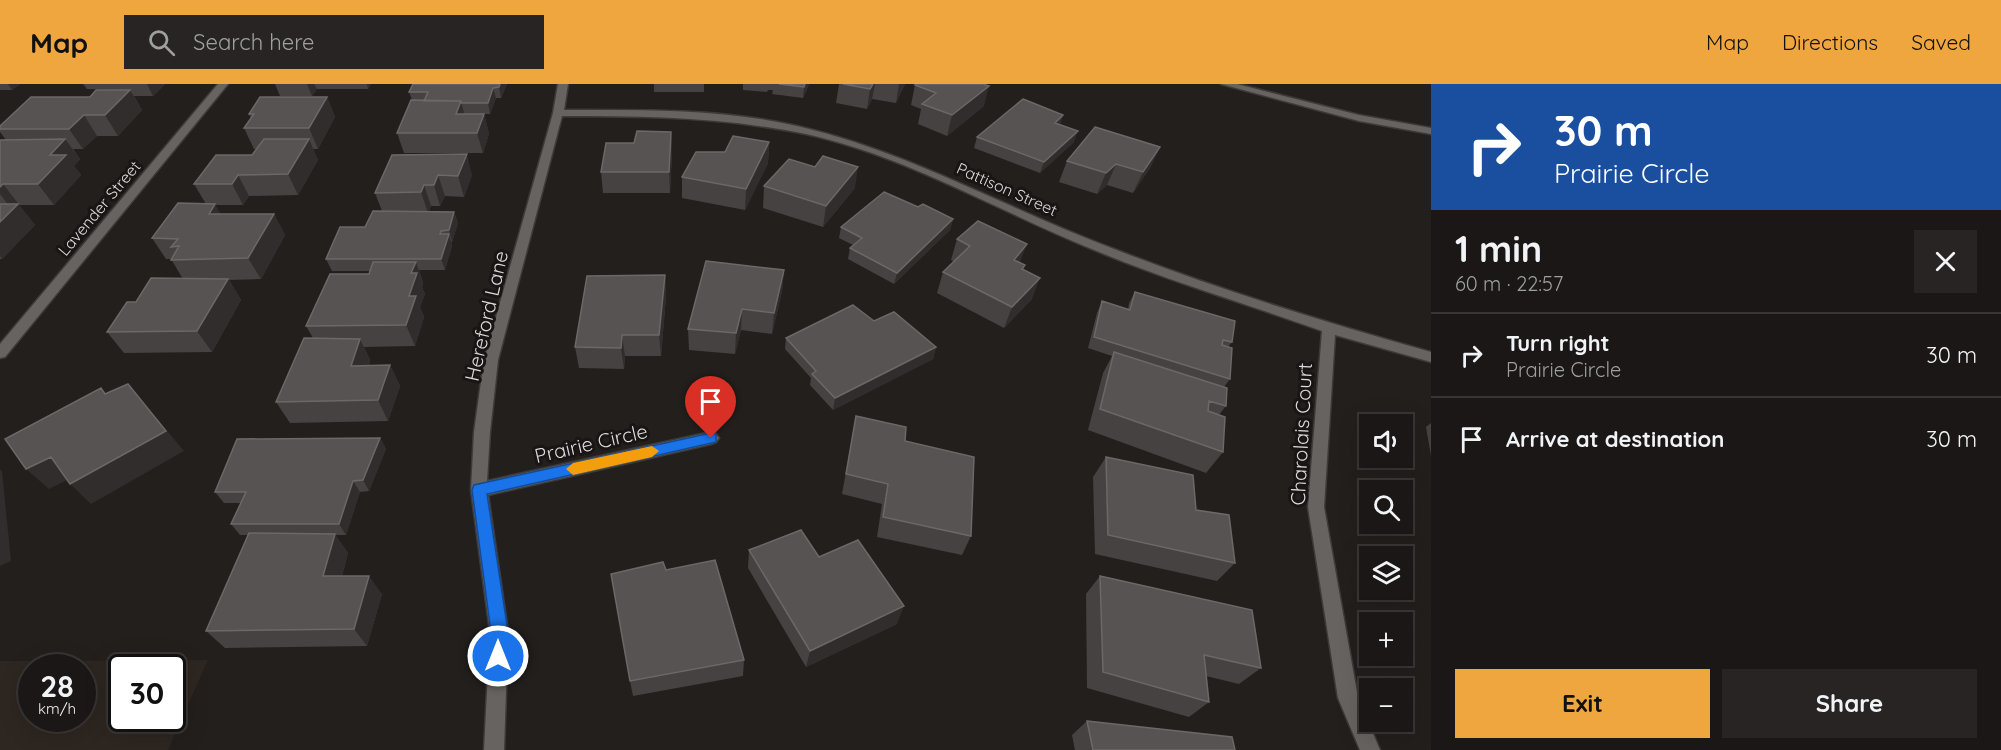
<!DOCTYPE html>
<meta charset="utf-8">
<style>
:root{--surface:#1a1716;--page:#272423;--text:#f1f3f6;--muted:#9f9fa1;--line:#383635;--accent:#f0a63e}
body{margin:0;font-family:Quicksand,sans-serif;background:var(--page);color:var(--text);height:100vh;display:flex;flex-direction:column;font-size:22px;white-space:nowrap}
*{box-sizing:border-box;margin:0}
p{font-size:20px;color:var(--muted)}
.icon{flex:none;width:33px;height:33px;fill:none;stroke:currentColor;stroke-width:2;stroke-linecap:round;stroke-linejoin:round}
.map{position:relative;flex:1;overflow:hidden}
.details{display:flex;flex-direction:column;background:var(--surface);width:570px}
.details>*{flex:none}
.hud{background:#1a4fa0;color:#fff;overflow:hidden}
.tools{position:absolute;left:1359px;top:330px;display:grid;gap:12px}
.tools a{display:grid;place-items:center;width:54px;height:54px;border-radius:0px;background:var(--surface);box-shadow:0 6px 24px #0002,0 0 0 2px var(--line);font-size:30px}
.speed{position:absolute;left:18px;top:570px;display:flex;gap:12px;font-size:30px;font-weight:700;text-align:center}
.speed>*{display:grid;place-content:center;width:78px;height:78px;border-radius:50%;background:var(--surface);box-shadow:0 6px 24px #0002,0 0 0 2px var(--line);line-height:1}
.speed small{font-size:15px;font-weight:400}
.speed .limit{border:3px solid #111;border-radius:9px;background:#fff;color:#111}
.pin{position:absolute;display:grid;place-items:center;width:51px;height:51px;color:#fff;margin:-62px -26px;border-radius:50% 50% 50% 0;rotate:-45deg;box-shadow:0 0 6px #0007}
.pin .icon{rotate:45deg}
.me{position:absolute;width:66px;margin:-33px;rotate:0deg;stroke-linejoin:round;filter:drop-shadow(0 0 4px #0008)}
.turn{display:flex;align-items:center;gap:21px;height:126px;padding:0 24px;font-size:27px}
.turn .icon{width:78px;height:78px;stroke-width:2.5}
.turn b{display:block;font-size:42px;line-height:51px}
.round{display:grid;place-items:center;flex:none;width:63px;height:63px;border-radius:0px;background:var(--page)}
.overview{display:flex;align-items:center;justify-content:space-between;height:102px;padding:0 24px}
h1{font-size:36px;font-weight:700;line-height:45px}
.action{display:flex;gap:12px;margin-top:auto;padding:12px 24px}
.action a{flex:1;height:69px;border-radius:0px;background:var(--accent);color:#111;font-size:24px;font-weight:700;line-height:69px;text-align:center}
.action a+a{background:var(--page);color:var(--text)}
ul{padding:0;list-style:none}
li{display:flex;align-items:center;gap:18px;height:84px;padding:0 24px;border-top:2px solid var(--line)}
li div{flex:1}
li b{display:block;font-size:22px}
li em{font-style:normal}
header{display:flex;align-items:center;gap:36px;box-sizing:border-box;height:84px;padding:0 30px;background:var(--accent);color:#111}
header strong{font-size:28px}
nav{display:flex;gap:33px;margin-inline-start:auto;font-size:21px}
.search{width:420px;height:54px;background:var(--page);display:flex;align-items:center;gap:15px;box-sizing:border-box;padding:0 21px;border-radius:0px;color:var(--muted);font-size:22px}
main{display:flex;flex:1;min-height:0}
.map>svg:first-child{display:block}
</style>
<header>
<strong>Map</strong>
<div class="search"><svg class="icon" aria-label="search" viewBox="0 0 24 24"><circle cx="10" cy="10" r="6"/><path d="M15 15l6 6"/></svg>Search here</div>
<nav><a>Map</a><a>Directions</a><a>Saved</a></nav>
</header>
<main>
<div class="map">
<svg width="1431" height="666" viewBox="0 0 1431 666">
<rect width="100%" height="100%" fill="#221f1d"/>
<path fill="#2e2620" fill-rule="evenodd" d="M208,576l-40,90h-168v-89zM32,584h50v50h-50zM122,584h50v50h-50z"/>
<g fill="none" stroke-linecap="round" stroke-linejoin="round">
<defs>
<path id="minor" d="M218,0h10l-223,273 -5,1v-14z
M558,0h10l-4,26c83,0 167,-2 249,20 106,27 199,81 301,119 103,40 210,73 317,103v10l-96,-27 -11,172 34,191 22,52h-20l-22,-52 -30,-191 14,-176c-72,-26 -147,-48 -218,-77 -99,-39 -194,-97 -298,-120 -84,-17 -159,-18 -244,-18l-64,244 -8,72 -3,49 224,-49 5,2 3,4 -3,4 -5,2 -223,51 20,137 -4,118h-20l6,-118 -19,-142 3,-58 10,-72 69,-247z
M1221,0h16l122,31 72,13v6l-72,-13z"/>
</defs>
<use href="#minor" stroke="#3d3b39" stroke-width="3"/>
<use href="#minor" fill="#676361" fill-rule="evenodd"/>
</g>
<path fill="#464241" d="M0,0h20l-8,6h-12z
M83,0h82l-12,12h-19l8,14 -24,26h-21l-14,13h-10l7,10 -6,7 7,9 -27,30h-35l16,20 -33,34h-2v-119h6l-6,-8v-6l90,-29 29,-7 -32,-1z
M275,0h96l-3,5h-51l-5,7h-32z
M507,0l-6,14h-5l-6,16h-6l5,20 -6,19h-79l-7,-20 15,-33 -3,-8z
M654,0h50v8h-50z
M743,0h66l-6,14 -31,-4 1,-4h-5l-1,2 -24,-2z
M839,0h66l-9,19 -24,-4 -5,10 -31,-6z
M915,1l69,21 -37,30 -29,-12 3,-15 -10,-4z
M327,13l8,20 -17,32h-5l5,11 -20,35 -49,1 -6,9h-28l5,9h54l11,21 -24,44 -32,1 12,20 -29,52 -88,1 -17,-21 29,-30 47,-23 -12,-20h-5l-14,-21 54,-34 -12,-20 58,-29 5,-6h-3l-10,-21 7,-10 -2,-4z
M1063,31l-3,9 14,18 -34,31 -66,-25 3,-11z
M671,48l1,20 -2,41h-67l-2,-21 33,-29z
M769,58l-1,21 -23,47 -63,-12v-21l43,-25z
M1160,63l-10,21 -17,25 -26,-8 -10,9 -38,-12 8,-21z
M392,71l80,20 -8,22 -19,-1 -5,10h-9l-2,5 25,1 4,11 -6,19h-1l1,4 -7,24h-26l4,13 -1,4 3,7 -5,13 4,10 -9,29 -51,1 6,13 -1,5h21l10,21 -12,35 -98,2 -14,-21 37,-64 -7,-12 63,-52 1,-3h-38l-6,-12 39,-32 17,-16 -7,-18z
M764,102l91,2 -32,39 -60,-19z
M918,123l35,12 -3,11 -56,54 -46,-25 2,-11 3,-3 -14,-7 2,-11z
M957,155l68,26 -2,5 9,29 -28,29 -67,-35 6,-21 11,-10 -3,-2z
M784,186l-2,21 -10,43 -31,-4 -6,24 -46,-4 -1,-21z
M665,191l1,22 -5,59h-36l-1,13 -45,-1 -4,-21z
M1135,208l97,50 -4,5 2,32 -6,8 2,19 -7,9 4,37 -17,21 -118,-43 15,-57 9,-17 -24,-8 9,-35 5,-12 26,8 1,-6z
M874,237l62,26 -3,12 -100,51 -23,-25 1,-7 -26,-29 1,-11z
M856,332l49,25 66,95 -9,19 -85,-18 5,-33 -40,-10z
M1431,339v33l-5,-29z
M380,354l6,11 -17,42 -9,1 -14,43h-11l13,18 -6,23 40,18 -15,52 -142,2 -19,-17 42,-96h-8l-9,-11 10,-21h-17l-9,-11z
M1106,373l90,53 39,53 -18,18 -122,-27 -2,-77z
M749,466l70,7 78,67 -91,43 -58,-99z
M666,486l78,90 -1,16 -110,20 -3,-15z
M1100,492l161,92 -22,16 -33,-8 3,26 -20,15 -102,-29 -1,-94z
M1087,637l148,29h-160l-3,-15z"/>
<path fill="#312d2c" d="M8,0h12l-8,6z
M147,0h18l-12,12z
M307,0h7l3,5 -5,7z
M367,0h4l-3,5z
M500,0h7l-6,14 -2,-11z
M805,0h4l-6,14 1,-11z
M873,0h2l-3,15 -5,10 3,-20z
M899,0h6l-9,19z
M989,2l-5,20 -37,30 5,-21z
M493,4l3,10 -6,16 -2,-11z
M130,6l12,20 -24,26 -13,-21z
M327,13l8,20 -17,32 -9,-21z
M461,17l5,20 -4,13 -6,-20z
M484,30l5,20 -6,19 -6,-20z
M84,31l13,21 -14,13 -14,-20z
M1063,31l-4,11 -4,-3z
M1078,47l-4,11 -34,31 4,-11z
M671,48l1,20 -2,41 -1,-21z
M65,55l15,20 -6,7 7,9 -27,30 -16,-21 12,-29z
M309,55l9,21 -20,35 -10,-21z
M769,58l-1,21 -23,47 1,-21z
M1160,63l-10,21 -17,25 10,-21z
M467,70l5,21 -8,22 -6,-21z
M1116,80l-9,21 -10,9 9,-21z
M858,83l-3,21 -32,39 3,-21z
M238,91l11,21 -6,9 -11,-21z
M438,91l7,21 -5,10 -6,-21z
M3,100l32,41 -33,34 -2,-3v-34l12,-12 -12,-16v-7z
M424,101l7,21 -3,7 -7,-21z
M215,120l12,21 -18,-11z
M454,128l4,11 -6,19 -3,-12z
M274,130l11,21 -24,44 -13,-21z
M953,135l-3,11 -56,54 3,-11z
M449,150l3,12 -7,24 -4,-11z
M1027,160l-8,21 -5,-5z
M416,178l7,21 -1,4 3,7 -5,13 4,10 -9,29 -9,-21 5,-52z
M784,186l-2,21 -10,43 2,-21z
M665,191l1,22 -5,59 -2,-21z
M1040,194l-8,21 -28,29 8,-21z
M228,195l13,21 -29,52 -15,-21z
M742,225l-1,21 -6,24 1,-21z
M622,251l3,21 -1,13 -3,-21z
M360,255l10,21 -8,27 -11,-21z
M936,263l-3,12 -100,51 2,-12z
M390,281l10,21 -12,35 -10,-21z
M128,300l56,67 -93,53 -21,-20z
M380,354l6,11 -17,42 -6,-11z
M51,373l22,20 -24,12 -23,-20z
M0,386l2,1 9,90 -11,5z
M353,397l7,11 -14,43 -7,-11z
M335,450l13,19 -11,41 -14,-18z
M369,492l13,18 -15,52 -13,-17z
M904,522l-7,18 -91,43 4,-16z"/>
<path fill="#575352" stroke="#6c6867" stroke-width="1.5" d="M413,0h87l-1,3 -6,1 -5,15h-27v-2h-37l4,-9h-19z
M779,0h26l-1,3z
M843,0h30l-3,5z
M917,0h66l6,2 -37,29 -30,-11 14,-11 -21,-8z
M96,6h34l-25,25h-21l-15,14h-69v-3l31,-29h59z
M260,13h67l-18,31h-65l10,-14h-5z
M1023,15l40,16 -8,8 23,8 -34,31 -67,-25z
M411,16l50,1 -5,13h28l-7,19h-80z
M1095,43l65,20 -17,25 -27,-8 -10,9 -39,-12z
M637,47l34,1 -2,40h-68l5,-29h28z
M733,52l36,6 -23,47 -64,-12 14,-25h29z
M65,55l-15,16h16l-28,29h-35l-3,3v-47z
M264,55h45l-21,35 -50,1 -6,9h-38l22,-29h36z
M467,70l-9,22 -20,-1 -4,10h-10l-3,7 -46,1 17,-38z
M823,72l35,11 -32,39 -62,-20 25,-27 26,8z
M884,108l34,15 5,-3 30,15 -56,54 -47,-25 12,-10 -21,-11z
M178,119l37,1 -6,10h65l-26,44 -77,2 8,-14 -8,1 7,-8 -26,-1z
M0,120h18l-18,18z
M373,127l81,1 -5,18 -8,1 -1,3h9l-8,25h-115l14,-32h25z
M978,137l49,23 -13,16 11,5 -3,4 18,9 -28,29 -69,-35 27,-26 -13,-7z
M706,177l78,9 -10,43 -32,-4 -6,24 -48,-4z
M373,178h43l-5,11h6l-8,23h7l-10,29 -100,1 24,-52h39z
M665,191l-6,60h-37l-1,13 -46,-1 12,-71z
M151,194l77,1 -31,52 -90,1 20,-30h9z
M1135,208l100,29 -3,21 -9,-2 -1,5 10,3 -2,31 -136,-42 8,-36 28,9z
M853,221l21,16 20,-9 42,35 -101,51 -23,-24 4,-3 -30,-33z
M304,254l56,1 -9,27 39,-1 -12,35 -102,2z
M1114,268l113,36 -1,18 -17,-5 -1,10 17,6 -2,35 -123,-43z
M128,300l38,47 -96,53 -19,-27 -25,12 -21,-30 96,-51 4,6z
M856,332l50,11 -1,14 69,16 -3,79 -88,-19 5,-33 -42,-10z
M380,354l-17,42 -10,1 -14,43h-108l15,-32h-31l22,-53z
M1106,373l87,18 3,35 33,5 6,48 -127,-28z
M801,446l18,27 39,-17 46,66 -94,45 -61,-101z
M249,449l86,1 -12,42h46l-15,53 -148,2z
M715,476l29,100 -114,21 -19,-107 52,-12 3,8z
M1100,492l152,34 9,58 -57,-13 5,47 -106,-30z
M1087,637l145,16 3,13h-142z"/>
<path fill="#1a73e8" stroke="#114b97" stroke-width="1.5" d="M711,349l5,1v8l-229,52 21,138 -4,29 -6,3 -6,-3 -2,-5 1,-24 -19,-142 2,-5z"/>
<path fill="#f59e0b" d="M652,362l7,5 -7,6 -79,18 -7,-6 7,-6z"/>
<g text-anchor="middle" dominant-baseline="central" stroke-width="6" stroke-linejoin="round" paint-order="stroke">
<g font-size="16" fill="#dddad9" stroke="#191514">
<text transform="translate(1007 105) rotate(24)">Pattison Street</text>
<text transform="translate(99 124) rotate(-50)">Lavender Street</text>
</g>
<g font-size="20" fill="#dddad9" stroke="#191514">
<text transform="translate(486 232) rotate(-77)">Hereford Lane</text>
<text transform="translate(1301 350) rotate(-87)">Charolais Court</text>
<text transform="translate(591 359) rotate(-13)">Prairie Circle</text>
</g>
</g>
</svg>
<div class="tools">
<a><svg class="icon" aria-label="sound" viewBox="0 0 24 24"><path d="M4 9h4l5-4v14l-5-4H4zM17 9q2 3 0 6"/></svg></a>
<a><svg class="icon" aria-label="search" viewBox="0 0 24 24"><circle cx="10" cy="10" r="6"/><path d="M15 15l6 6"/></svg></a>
<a><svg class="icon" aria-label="layers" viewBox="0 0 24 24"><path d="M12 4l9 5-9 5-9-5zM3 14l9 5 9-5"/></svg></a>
<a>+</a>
<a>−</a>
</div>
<div class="speed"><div>28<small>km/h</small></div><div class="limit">30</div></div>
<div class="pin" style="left:711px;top:354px;background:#d93025"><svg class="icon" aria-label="arrive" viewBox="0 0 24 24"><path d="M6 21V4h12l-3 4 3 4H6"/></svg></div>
<svg class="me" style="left:498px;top:572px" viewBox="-20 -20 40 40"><circle r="17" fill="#1a73e8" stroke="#fff" stroke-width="3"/><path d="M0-11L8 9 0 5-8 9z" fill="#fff"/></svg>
</div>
<section class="details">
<div class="hud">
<div class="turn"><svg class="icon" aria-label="right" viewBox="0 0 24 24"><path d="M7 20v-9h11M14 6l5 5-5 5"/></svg><div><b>30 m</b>Prairie Circle</div></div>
</div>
<div class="overview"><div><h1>1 min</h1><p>60 m · 22:57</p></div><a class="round"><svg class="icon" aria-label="close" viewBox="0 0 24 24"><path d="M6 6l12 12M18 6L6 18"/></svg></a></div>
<ul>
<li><svg class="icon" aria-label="right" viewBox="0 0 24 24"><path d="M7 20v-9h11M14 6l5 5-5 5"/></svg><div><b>Turn right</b><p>Prairie Circle</p></div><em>30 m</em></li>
<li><svg class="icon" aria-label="arrive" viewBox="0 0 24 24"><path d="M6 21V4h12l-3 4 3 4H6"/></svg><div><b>Arrive at destination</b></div><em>30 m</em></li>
</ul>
<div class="action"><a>Exit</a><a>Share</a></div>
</section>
</main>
